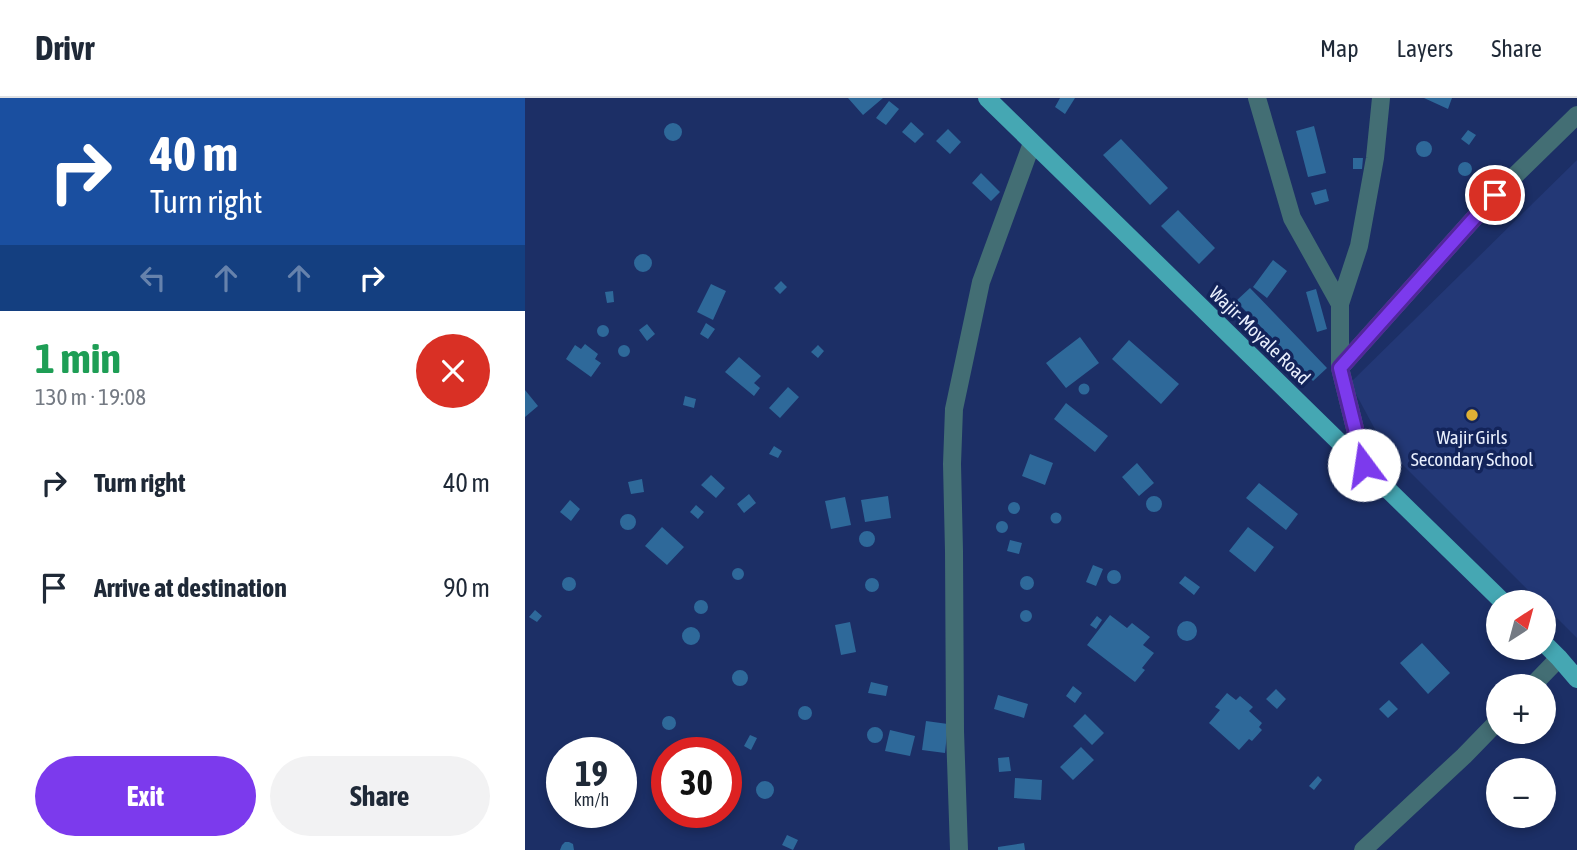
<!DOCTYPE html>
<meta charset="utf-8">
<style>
:root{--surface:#fff;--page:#f2f2f3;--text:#1f2937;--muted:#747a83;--line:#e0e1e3;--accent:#7c3aed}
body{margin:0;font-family:"Asap Condensed",sans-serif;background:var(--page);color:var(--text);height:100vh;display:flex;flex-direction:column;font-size:26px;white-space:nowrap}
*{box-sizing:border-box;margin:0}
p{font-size:23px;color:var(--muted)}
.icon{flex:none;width:38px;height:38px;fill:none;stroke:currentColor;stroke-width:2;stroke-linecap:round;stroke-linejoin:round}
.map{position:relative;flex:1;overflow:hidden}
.drawer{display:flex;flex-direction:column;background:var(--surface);width:525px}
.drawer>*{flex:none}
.guide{background:#1a4fa0;color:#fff;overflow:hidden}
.needle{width:46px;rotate:36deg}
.fabs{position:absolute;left:961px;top:492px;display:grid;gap:14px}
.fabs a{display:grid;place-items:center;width:70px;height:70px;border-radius:50%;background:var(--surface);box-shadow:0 4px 10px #0003;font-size:35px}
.speed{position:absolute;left:21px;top:639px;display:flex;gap:14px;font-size:35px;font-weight:700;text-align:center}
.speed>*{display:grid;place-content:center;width:91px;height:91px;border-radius:50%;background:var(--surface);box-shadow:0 4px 10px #0003;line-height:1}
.speed small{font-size:18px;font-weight:400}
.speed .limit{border:10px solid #d22;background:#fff;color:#111}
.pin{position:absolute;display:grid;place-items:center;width:60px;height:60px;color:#fff;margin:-30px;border:4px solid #fff;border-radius:50%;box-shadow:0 2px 7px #0007}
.me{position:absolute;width:77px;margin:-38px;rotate:346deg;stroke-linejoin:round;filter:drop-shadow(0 0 5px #0008)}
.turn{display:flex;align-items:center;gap:24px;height:147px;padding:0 35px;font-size:32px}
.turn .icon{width:91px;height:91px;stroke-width:2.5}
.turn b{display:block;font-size:49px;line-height:60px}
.lanes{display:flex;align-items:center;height:66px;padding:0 35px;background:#0003;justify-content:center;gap:35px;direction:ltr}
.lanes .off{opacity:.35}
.round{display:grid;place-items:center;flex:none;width:74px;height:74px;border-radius:37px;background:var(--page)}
.head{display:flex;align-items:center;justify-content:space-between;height:119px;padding:0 35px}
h1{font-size:42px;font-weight:700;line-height:52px;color:#1e9e55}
.action{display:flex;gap:14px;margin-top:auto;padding:14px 35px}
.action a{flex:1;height:80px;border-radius:42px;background:var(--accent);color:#fff;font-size:28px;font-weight:700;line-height:80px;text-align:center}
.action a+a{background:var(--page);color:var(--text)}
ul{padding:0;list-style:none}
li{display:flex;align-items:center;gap:21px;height:105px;padding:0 35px}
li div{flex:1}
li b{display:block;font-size:26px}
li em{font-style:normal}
header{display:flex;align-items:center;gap:42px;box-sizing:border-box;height:98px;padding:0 35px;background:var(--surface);border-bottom:2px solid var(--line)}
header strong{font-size:33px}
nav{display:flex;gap:38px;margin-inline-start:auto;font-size:24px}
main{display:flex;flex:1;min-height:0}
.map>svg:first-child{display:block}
</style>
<header>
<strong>Drivr</strong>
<nav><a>Map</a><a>Layers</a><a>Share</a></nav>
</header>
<main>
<section class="drawer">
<div class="guide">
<div class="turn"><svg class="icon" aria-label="right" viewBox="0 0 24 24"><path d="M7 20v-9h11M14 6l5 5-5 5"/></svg><div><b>40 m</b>Turn right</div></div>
<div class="lanes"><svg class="icon off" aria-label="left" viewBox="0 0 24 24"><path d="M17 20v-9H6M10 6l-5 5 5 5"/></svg><svg class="icon off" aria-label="ahead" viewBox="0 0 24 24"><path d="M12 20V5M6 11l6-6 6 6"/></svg><svg class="icon off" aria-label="ahead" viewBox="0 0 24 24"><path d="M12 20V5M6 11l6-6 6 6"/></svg><svg class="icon" aria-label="right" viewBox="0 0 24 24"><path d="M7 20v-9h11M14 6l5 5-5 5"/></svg></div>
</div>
<div class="head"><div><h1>1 min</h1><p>130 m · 19:08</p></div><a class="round" style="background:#d93025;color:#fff"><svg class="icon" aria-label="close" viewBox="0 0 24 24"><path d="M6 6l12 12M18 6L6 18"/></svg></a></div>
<ul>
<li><svg class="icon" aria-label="right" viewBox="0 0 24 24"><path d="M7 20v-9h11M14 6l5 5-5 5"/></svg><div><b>Turn right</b></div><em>40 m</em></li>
<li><svg class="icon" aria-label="arrive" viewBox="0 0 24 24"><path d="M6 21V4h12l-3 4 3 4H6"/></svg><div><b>Arrive at destination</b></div><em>90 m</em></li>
</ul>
<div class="action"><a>Exit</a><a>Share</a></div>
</section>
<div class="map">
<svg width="1052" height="752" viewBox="0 0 1052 752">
<rect width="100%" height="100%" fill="#1c2f66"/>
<path fill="#233876" d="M1052,62v478l-33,-33 -1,-3h-3l-156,-156 -34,-63z"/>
<path fill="#2e699a" d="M323,0h35l-20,17z
M535,0h15l-10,16 -10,-7z
M899,0h28l-4,11z
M364,3l10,8 -13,16 -10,-7z
M386,24l13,12 -9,9 -13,-11z
M139 34a9 9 0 1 1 18 0a9 9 0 1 1-18 0Z
M789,28l12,47 -18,4 -12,-46z
M423,31l13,13 -11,12 -14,-13z
M943,32l8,5 -7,10 -8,-6z
M596,41l47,49 -18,17 -47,-50z
M891 51a8 8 0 1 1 16 0a8 8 0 1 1-16 0Z
M828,60h10l-1,11h-9z
M933 71a7 7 0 1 1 14 0a7 7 0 1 1-14 0Z
M456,75l19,19 -9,9 -19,-18z
M801,91l3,12 -14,4 -4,-12z
M653,112l37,38 -16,16 -38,-38z
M109 165a9 9 0 1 1 18 0a9 9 0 1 1-18 0Z
M748,162l14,11 -20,27 -14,-11z
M256,183l6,6 -7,7 -6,-6z
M186,186l15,7 -13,29 -16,-8z
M725,190l77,80 -14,13 -77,-80z
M791,191l11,40 -10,3 -11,-40z
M88,193l1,11 -7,1 -2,-11z
M181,225l9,6 -7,10 -8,-5z
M122,226l8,10 -8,7 -8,-11z
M72 233a6 6 0 1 1 12 0a6 6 0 1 1-12 0Z
M555,239l19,26 -33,25 -20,-25z
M604,242l50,44 -18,20 -49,-45z
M60,246l13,10 -3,5 6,4 -10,14 -25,-18 9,-14 6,4z
M93 253a6 6 0 1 1 12 0a6 6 0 1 1-12 0Z
M293,247l6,6 -6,7 -7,-6z
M214,259l22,19 -7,7 6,5 -6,8 -29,-24z
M553.5 291a5.5 5.5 0 1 1 11 0a5.5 5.5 0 1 1-11 0Z
M263,289l11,10 -19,21 -11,-10z
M0,292l13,16 -13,11z
M160,298l11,3 -2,9 -11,-3z
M541,305l42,33 -13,16 -41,-33z
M249,348l8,5 -4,7 -9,-4z
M505,356l23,9 -8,22 -23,-9z
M612,365l17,20 -15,13 -17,-19z
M186,377l14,13 -9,10 -15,-13z
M117,381l2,13 -13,2 -3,-12z
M734,385l39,31 -12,16 -40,-32z
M224,396l7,9 -12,10 -7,-9z
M363,398l3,22 -26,4 -4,-22z
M621 406a8 8 0 1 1 16 0a8 8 0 1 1-16 0Z
M320,399l6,28 -20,4 -6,-28z
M45,402l10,9 -9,12 -11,-9z
M483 410a6 6 0 1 1 12 0a6 6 0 1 1-12 0Z
M171,407l8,7 -6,7 -8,-7z
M525.5 420a5.5 5.5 0 1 1 11 0a5.5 5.5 0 1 1-11 0Z
M95 424a8 8 0 1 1 16 0a8 8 0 1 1-16 0Z
M471 429a6 6 0 1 1 12 0a6 6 0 1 1-12 0Z
M137,429l22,20 -17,18 -22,-19z
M723,429l26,20 -19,25 -26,-21z
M334 441a8 8 0 1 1 16 0a8 8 0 1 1-16 0Z
M485,442l12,3 -3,11 -12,-3z
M568,467l10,4 -7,17 -10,-4z
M207 476a6 6 0 1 1 12 0a6 6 0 1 1-12 0Z
M582 479a7 7 0 1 1 14 0a7 7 0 1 1-14 0Z
M495 485a7 7 0 1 1 14 0a7 7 0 1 1-14 0Z
M660,478l15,11 -6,8 -15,-12z
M37 486a7 7 0 1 1 14 0a7 7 0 1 1-14 0Z
M340 487a7 7 0 1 1 14 0a7 7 0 1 1-14 0Z
M169 509a7 7 0 1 1 14 0a7 7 0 1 1-14 0Z
M495 518a6 6 0 1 1 12 0a6 6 0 1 1-12 0Z
M10,512l7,6 -5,6 -8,-5z
M585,517l17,13 5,-5 18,14 -7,8 11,8 -12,15 3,2 -10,12 -48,-37z
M572,518l5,4 -6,9 -6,-4z
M652 533a10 10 0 1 1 20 0a10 10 0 1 1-20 0Z
M325,524l6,30 -15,3 -6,-30z
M157 538a9 9 0 1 1 18 0a9 9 0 1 1-18 0Z
M897,545l28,30 -22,21 -28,-31z
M207 580a8 8 0 1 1 16 0a8 8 0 1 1-16 0Z
M346,584l17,4 -2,10 -18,-3z
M548,588l9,7 -7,10 -9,-7z
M751,591l10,10 -9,10 -11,-10z
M702,595l9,7 4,-4 13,11 -4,4 13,12 -3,4 3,3 -10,11 -3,-2 -10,11 -30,-27 11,-13 -5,-3z
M473,597l30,9 -4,14 -30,-9z
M864,602l9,9 -10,9 -9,-9z
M273 615a7 7 0 1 1 14 0a7 7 0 1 1-14 0Z
M560,616l19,19 -12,12 -19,-19z
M137 625a7 7 0 1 1 14 0a7 7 0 1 1-14 0Z
M401,623l22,3 -3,29 -23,-3z
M342 637a8 8 0 1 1 16 0a8 8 0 1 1-16 0Z
M365,632l25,6 -5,20 -25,-5z
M225,637l7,3 -6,12 -7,-4z
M556,649l13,13 -21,20 -13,-13z
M484,659l2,14 -12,1 -1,-14z
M793,678l4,4 -8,10 -5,-4z
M490,680l27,2 -1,20 -27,-2z
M231 692a9 9 0 1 1 18 0a9 9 0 1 1-18 0Z
M72,717l2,8 -11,2 -1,-9z
M262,737l11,5 -5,10 -11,-5z
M40,744h4l4,2 1,6h-14l2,-5z
M499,745l1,7h-27v-3z"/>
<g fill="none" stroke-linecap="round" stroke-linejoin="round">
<path stroke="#436e74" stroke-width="18" d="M732,0l35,120 48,86v64l24,97
M815,206l19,-58 16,-88 6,-60
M815,270l155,-173 82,-80
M1007,588l27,-28
M434,752l-4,-119 -1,-180 -2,-87 2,-55 27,-127 51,-139
M838,752l101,-94 34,-35"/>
<path stroke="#45a7b3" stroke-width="18" d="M462,0l516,504
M1018,544l16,16 18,21"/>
</g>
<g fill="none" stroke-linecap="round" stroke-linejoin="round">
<defs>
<path id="route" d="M839,367l-24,-97 155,-173"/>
</defs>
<use href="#route" stroke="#51269a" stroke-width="18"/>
<use href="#route" stroke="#7c3aed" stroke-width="12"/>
</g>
<circle fill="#dfb034" stroke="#13245a" stroke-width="2.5" cx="947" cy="317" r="7"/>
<g text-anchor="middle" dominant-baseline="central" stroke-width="7" stroke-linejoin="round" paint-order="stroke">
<g font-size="19" fill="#e9effd" stroke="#13245a">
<text transform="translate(735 237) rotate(44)">Wajir-Moyale Road</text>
</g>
<g font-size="19" fill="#e9effd" stroke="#13245a">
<text x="947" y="339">Wajir Girls<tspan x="947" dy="22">Secondary School</tspan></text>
</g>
</g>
</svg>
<div class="fabs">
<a><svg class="needle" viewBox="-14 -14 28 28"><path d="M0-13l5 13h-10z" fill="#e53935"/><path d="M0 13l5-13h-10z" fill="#747a83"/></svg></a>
<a>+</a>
<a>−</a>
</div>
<div class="speed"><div>19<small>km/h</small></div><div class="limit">30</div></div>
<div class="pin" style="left:970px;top:97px;background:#d93025"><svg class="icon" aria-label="arrive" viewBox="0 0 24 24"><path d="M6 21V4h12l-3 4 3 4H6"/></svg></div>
<svg class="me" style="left:839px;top:367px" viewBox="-20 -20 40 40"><circle r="19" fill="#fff"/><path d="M0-13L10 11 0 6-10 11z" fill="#7c3aed"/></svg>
</div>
</main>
